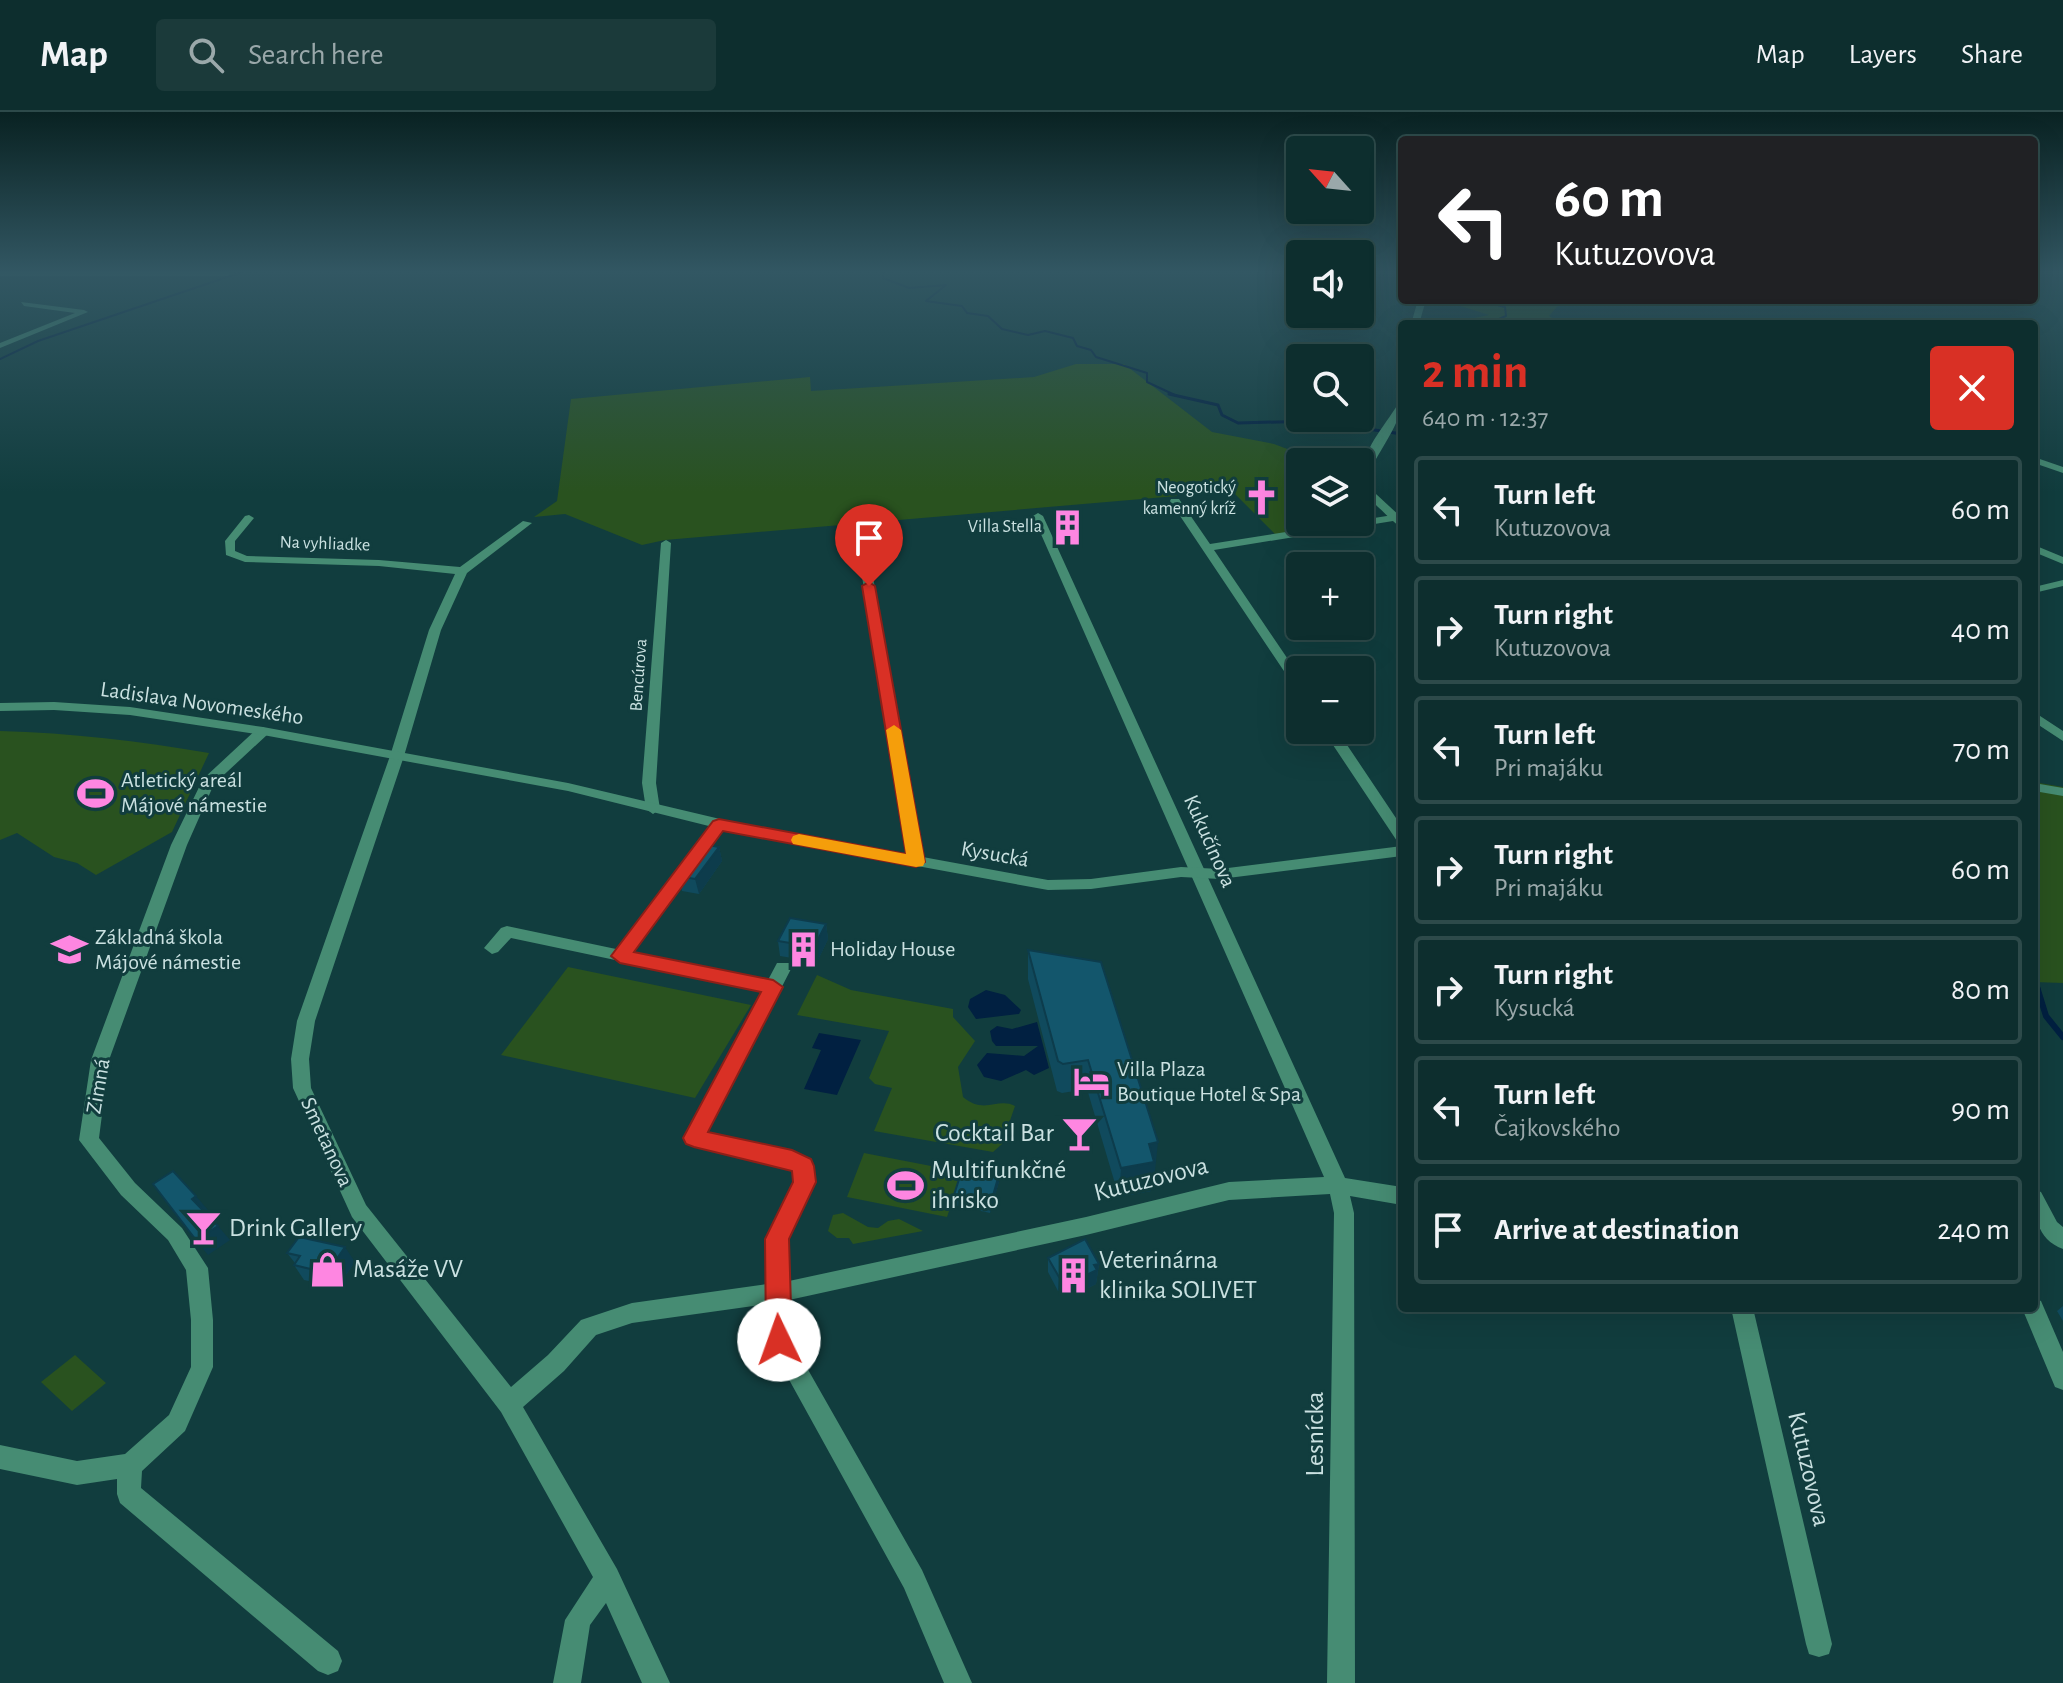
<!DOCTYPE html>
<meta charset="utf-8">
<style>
:root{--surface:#0d2e2e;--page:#1b3a3a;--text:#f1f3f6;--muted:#9aa8aa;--line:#2d4a4a;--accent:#d93025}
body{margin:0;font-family:"Alegreya Sans",sans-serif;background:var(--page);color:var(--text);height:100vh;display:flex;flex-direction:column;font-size:30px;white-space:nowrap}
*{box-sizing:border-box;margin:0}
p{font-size:26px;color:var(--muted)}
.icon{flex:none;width:44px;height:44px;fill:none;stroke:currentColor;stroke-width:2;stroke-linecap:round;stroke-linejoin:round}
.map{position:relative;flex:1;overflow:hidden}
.drawer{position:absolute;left:1398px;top:208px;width:640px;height:992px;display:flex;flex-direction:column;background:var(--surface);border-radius:8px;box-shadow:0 8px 32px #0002,0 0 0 2px var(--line)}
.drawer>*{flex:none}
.hud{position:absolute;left:1398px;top:24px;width:640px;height:168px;border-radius:8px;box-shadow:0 8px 32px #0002,0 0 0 2px var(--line);background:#202124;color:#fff;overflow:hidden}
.needle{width:52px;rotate:297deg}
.controls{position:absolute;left:1286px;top:24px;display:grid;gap:16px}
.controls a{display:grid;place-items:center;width:88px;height:88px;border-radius:8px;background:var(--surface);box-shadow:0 8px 32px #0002,0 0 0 2px var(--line);font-size:40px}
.pin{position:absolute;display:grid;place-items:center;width:68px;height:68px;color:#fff;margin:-82px -34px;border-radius:50% 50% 50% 0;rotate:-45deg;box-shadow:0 0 8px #0007}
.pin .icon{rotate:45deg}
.me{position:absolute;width:88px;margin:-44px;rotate:357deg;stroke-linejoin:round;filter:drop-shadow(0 0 6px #0008)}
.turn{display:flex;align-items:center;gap:28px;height:168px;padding:0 24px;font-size:36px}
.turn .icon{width:104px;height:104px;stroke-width:2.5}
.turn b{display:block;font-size:56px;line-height:68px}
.round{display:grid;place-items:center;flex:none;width:84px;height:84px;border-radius:8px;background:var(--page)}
.head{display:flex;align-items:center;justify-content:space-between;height:136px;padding:0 24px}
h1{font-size:48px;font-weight:700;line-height:60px;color:var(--accent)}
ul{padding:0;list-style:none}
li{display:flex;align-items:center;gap:24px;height:108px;margin:0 16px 12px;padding:0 8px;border:4px solid var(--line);border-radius:8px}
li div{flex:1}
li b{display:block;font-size:30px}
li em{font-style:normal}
header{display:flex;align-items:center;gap:48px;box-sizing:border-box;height:112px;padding:0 40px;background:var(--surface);border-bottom:2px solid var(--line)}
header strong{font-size:38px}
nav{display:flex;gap:44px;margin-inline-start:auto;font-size:28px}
.search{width:560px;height:72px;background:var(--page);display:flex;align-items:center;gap:20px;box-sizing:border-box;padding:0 28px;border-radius:8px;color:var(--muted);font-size:30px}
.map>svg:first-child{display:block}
</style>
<header>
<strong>Map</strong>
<div class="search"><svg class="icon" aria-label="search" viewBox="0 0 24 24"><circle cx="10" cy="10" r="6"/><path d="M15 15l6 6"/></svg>Search here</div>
<nav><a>Map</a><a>Layers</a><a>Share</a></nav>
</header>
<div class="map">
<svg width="2063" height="1571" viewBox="0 0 2063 1571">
<rect width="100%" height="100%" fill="#113d3e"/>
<path fill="#29521f" d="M1442,188h204l-84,1 -13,15 13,8h-100l3,-4 24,-5z
M1076,252h48l88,68 62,12 48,18h-22v60h55l-78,14 -51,-51 -52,4 3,7 -512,44 -23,5 -77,-31 -31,3 23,-16 14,-102 239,-22 1,14 223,-14z
M0,619c71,2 139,10 209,22l-37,79 -76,43 -19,-12 -23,-6 -37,-24 -17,7z
M2034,670l29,5v196l-29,-1z
M568,855l183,38 -56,93 -194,-43z
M817,863l34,15 102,19v8l22,24 -17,26 5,30c21,18 35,0 52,9l-13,38 -9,8 -119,-21 18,-43 -17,-4 -6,-6 20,-47 -92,-16z
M864,1041l98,19 -15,45 -100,-20z
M843,1101l25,14 10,1 10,-7 11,-2 24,12 -70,13 -4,-6h-12l-9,-7 5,-16z
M75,1243l31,28 -34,28 -31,-29z"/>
<path fill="#012041" d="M986,878l19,5 16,15 -2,4 -43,5 -8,-12 2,-8z
M1037,910l12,46 -15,7 -8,-5 -25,11 -17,-4 -7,-12 10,-12 37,3 14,-10h-42l-4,-5 -2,-10 7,-5 15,3z
M819,921l42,7 -24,55 -33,-6 17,-39 -9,-2z"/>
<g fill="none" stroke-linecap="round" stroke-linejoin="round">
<path stroke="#012041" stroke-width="2" d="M883,160v6l26,10 37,-3 -20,16 36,5 5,7 21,3 14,13 26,6 17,-4 28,7 4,8 14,4 5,7 51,16v9l30,14
M1487,212l19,-8 -1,-9 -12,-3 2,-4
M0,247l38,-18 204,-69"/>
<path stroke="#012041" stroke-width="3" d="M1169,282l49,11 4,10 16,8 75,-2 89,13"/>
<path stroke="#012041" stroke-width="5" d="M2034,864l4,13"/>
<path stroke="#012041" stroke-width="6" d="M2037,875l9,29 17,21"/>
<path fill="#468c73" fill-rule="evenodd" d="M0,160h229l2,2 -3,2h-228z
M21,190l63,8 4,2 -88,36v-5l75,-30 -51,-7z
M2034,345l29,10v6l-29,-10z
M1171,387h8l31,45 183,-29 5,3 -5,3 -179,29 86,127v13l-6,-4 -124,-185z
M1038,401l5,3 302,662 57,9v18l-52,-9 4,17 1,470h-28l7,-470 -4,-19 -101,6 -143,35 -297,65 1,38 132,232 50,113h-28l-40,-95 -133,-241 -3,-7 -1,-36 -135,19 -36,12 -32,36 -41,36 94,162 53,114h-28l-36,-80 -16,22 -9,58h-28l12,-63 28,-43 -92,-165 -149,-195 -59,-129 -2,-29 6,-38 93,-265 39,-126 26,-56 -76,-8 -134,-4 -19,-7 -1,-14 20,-25 4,-1 5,3 -19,23v10l12,5 132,4 81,7 63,-46 9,2 -65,50 -26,57 -37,126 -89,265 -6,38 2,29 55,117 145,182 37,-32 33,-35 51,-17 135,-19v-45l27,-57 -1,-12 -6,-4 -93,-20 -7,-2 -3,-6 78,-147 -251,-53 -13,14 -6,2 -8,-6 17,-20 6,-2 109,23 98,-127 5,-2 7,5 -94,127 136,28 9,-17h12l3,4 -85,166 85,18 18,9 4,22 -27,57 2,42 297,-64 143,-35 95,-5 -291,-661z
M859,412l5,3 60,335 -8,5 -8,-5 -54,-335z
M666,428l5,3 -15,240 4,26 -7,5 -7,-5 -4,-26 19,-240z
M2034,433l29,12v7l-29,-12z
M2063,468v6l-29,7v-6z
M2034,600l29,19v10l-29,-19z
M263,615l7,4 -2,3 -54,50 -27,61 -78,215 -10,78 36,45 47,45 26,40 5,52v47l-28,64 -43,40 -1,17 197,163 4,10 -4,10 -10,4 -10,-4 -198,-168 -3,-9v-15l-40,6 -77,-16v-24l77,16 48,-7 44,-39 22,-48v-47l-5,-50 -18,-30 -47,-45 -42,-55 12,-80 80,-215 32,-66 55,-51z
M1323,618h14l65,97v16l-5,-2z
M2034,1077l7,3 16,30 6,5v22c-27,-10 -29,-35 -29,-60z
M1731,1196h22l79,336 -3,10 -10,3 -10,-3 -3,-10z"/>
<path fill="#468c73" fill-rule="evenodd" d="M1418,188h8l-7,24h-8z
M1402,289c0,21 -24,51 -33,72l7,21 26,24v9c-9,-4 -16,-13 -24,-20 -37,-35 -1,-69 20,-103z
M54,590l76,5 133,20 305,56 169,40 311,57 43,-1 90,-12 39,2 182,-23v10l-182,23 -39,-2 -90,12 -43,1 -311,-57 -169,-42 -305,-56 -133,-20 -76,-5 -54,1v-8z
M2034,671l29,5v8l-29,-5z
M2034,1186l7,3 22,51v38l-8,-3 -33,-79h12z"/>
</g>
<path fill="#104a5d" d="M719,735l3,14 -23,33 -17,-3 -4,-15z
M826,812l2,15 -11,23 -37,-6 -2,-15z
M1028,838l127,221 -2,1 -2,19 -32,6 -32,-108 -25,4 -5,-2 -29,-112z
M1000,1066l-10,35 -36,-8 -1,-7z
M287,1141l68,9 -18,25 -33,-7 -10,-15 1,-2z
M1048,1146l51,6 -3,20 -14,7 -3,-5 -9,4 -2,-3 -10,4 -10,-19z
M2063,1194v15l-6,-10z"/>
<path fill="#0d3c4c" d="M719,735l3,14 -23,33 -4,-15z
M826,812l2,15 -11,23 -3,-15z
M1158,1030l-3,29 -2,1 -2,19 -32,6 2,-29 28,-24z
M1000,1059v7l-10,35v-7z
M196,1084l12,14 -4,3 -12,-14z
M218,1114l12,14 -22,15 -12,-15z
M345,1135l10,15 -18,25 -10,-14z
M1099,1152l-3,20 -14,7v-14l12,-12z
M1079,1160v14l-9,4v-14z
M1069,1161l-1,14 -10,4 1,-14z"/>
<path fill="#13566c" stroke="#0d3c4c" stroke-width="2" d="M702,732l17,3 -24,32 -17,-3z
M790,806l36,6 -12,23 -36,-6z
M1028,838l73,12 57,180 -9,2 5,18 -33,6 -33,-108 -25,4 -5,-3z
M964,1052l36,7 -10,35 -37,-8z
M173,1059l23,25 -4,3 26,27 -22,14 -43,-56z
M299,1125l46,10 -18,26 -33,-8 6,-9 -13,-3z
M1085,1127l14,25 -5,1 3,5 -15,7 -3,-5 -9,4 -1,-3 -10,4 -11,-19z"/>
<linearGradient id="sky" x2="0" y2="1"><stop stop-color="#092222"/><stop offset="0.42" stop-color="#325763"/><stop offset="1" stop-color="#325763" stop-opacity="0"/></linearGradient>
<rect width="2063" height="380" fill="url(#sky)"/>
<path fill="#d93025" stroke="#8d1f18" stroke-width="2" d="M869,470l6,4 50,276 -9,5 -193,-36 -89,121 139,28 10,7 -75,145 84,18 19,9 3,7 2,16 -27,57 3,101 -4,8 -9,4 -9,-4 -4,-8 -1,-101 28,-57 -1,-11 -98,-24 -8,-3 -3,-6 78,-146 -141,-29 -9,-7 102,-135 6,-2 187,35 -44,-268z"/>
<path fill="#f59e0b" d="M894,613l7,5 24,132 -2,4 -7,1 -123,-23 -2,-4 2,-4 6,-2 107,20 -20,-124z"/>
<defs>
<symbol id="church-bare" viewBox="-9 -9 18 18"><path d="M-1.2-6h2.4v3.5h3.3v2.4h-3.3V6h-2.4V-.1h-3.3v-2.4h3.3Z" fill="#fe86e1" stroke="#113d3e" stroke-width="2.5" paint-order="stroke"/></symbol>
<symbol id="building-bare" viewBox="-9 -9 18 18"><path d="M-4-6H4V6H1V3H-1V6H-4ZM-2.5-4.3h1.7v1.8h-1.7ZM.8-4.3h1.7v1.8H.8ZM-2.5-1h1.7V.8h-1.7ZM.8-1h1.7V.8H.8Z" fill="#fe86e1" stroke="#113d3e" stroke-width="2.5" paint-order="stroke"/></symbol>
<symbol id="stadium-bare" viewBox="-9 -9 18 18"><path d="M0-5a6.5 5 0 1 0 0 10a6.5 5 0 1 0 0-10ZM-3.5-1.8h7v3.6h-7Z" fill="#fe86e1" stroke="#113d3e" stroke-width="2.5" paint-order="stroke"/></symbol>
<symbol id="school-bare" viewBox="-9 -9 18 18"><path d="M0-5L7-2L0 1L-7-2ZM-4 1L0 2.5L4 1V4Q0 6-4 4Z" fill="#fe86e1" stroke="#113d3e" stroke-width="2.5" paint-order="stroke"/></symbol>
<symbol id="hotel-bare" viewBox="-9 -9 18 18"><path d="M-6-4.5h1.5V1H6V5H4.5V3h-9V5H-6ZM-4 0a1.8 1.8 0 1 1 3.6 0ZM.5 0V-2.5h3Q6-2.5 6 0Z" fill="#fe86e1" stroke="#113d3e" stroke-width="2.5" paint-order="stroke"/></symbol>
<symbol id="bar-bare" viewBox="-9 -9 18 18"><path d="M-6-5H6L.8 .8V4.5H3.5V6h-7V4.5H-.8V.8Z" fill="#fe86e1" stroke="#113d3e" stroke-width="2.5" paint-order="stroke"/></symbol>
<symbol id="shop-bare" viewBox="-9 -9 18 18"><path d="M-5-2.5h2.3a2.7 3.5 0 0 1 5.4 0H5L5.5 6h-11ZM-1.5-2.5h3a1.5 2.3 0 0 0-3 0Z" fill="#fe86e1" stroke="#113d3e" stroke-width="2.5" paint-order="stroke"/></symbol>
</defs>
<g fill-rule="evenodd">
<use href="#church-bare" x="1236" y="360" width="51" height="51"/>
<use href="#building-bare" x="1042" y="390" width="51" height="51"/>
<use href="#stadium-bare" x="70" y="656" width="51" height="51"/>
<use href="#building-bare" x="778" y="812" width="51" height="51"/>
<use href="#school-bare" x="44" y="812" width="51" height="51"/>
<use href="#hotel-bare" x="1066" y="944" width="51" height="51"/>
<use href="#bar-bare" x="1054" y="996" width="51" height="51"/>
<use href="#stadium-bare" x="880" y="1048" width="51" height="51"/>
<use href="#bar-bare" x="178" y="1090" width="51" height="51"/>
<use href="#shop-bare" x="302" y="1132" width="51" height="51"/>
<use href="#building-bare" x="1048" y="1138" width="51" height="51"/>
</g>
<g text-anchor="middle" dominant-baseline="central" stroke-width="6" stroke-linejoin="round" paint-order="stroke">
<g font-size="18" fill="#cae1e1" stroke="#113d3e" text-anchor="end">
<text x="1236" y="376">Neogotický<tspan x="1236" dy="21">kamenný kríž</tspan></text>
<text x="1042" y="415">Villa Stella</text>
</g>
<g font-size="18" fill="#cae1e1" stroke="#113d3e">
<text transform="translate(325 432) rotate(2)">Na vyhliadke</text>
<text transform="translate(639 563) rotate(-86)">Bencúrova</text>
</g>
<g font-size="22" fill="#cae1e1" stroke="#113d3e">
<text transform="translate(202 591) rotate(8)">Ladislava Novomeského</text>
<text transform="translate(1210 729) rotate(66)">Kukučínova</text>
<text transform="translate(995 742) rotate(10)">Kysucká</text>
<text transform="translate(98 974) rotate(-80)">Zimná</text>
<text transform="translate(327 1030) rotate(65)">Smetanova</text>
</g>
<g font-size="22" fill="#cae1e1" stroke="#113d3e" text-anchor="start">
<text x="121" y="668">Atletický areál<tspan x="121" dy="25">Májové námestie</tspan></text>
<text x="95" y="825">Základná škola<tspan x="95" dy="25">Májové námestie</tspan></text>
<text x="830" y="837">Holiday House</text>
<text x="1117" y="957">Villa Plaza<tspan x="1117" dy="25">Boutique Hotel &amp; Spa</tspan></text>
</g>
<g font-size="26" fill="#cae1e1" stroke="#113d3e" text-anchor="start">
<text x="1054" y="1021" text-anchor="end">Cocktail Bar</text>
<text x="931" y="1058">Multifunkčné<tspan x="931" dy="30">ihrisko</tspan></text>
<text x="229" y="1116">Drink Gallery</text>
<text x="1099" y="1148">Veterinárna<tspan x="1099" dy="30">klinika SOLIVET</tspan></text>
<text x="353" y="1157">Masáže VV</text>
</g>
<g font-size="26" fill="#cae1e1" stroke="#113d3e">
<text transform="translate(1151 1067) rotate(-14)">Kutuzovova</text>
<text transform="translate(1315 1322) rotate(-90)">Lesnícka</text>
<text transform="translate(1809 1357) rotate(77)">Kutuzovova</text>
</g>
</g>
</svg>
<div class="controls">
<a><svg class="needle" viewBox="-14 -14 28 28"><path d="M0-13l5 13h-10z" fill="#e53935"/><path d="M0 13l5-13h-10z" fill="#9aa8aa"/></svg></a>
<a><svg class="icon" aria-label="sound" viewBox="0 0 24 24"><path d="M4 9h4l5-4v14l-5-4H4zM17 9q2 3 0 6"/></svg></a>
<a><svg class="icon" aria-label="search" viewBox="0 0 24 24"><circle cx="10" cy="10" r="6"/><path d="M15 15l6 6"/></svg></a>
<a><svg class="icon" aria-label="layers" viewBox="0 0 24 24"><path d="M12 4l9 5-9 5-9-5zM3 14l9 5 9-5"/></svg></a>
<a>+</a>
<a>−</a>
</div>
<div class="pin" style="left:869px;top:474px;background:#d93025"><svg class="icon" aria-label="arrive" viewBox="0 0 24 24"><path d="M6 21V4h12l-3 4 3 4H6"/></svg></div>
<svg class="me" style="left:779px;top:1228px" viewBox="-20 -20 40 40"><circle r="19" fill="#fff"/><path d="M0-13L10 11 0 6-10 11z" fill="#d93025"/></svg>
<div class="hud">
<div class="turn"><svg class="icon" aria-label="left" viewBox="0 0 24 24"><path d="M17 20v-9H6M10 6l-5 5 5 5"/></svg><div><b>60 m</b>Kutuzovova</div></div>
</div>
<section class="drawer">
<div class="head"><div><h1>2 min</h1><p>640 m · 12:37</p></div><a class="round" style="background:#d93025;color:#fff"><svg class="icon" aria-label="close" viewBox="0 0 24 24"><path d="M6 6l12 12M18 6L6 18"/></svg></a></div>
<ul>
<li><svg class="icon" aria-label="left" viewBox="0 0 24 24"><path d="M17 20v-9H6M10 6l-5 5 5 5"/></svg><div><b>Turn left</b><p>Kutuzovova</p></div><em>60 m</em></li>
<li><svg class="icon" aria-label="right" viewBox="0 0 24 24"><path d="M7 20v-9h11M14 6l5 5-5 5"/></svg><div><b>Turn right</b><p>Kutuzovova</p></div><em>40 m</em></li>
<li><svg class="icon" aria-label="left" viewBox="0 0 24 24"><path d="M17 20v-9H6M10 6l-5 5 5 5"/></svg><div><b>Turn left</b><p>Pri majáku</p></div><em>70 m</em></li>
<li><svg class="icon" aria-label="right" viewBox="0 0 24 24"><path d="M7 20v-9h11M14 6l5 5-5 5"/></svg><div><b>Turn right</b><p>Pri majáku</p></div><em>60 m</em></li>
<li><svg class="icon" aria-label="right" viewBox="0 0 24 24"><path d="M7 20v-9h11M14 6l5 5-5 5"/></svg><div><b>Turn right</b><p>Kysucká</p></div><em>80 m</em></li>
<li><svg class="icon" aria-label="left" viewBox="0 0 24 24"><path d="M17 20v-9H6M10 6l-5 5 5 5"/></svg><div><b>Turn left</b><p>Čajkovského</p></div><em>90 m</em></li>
<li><svg class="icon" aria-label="arrive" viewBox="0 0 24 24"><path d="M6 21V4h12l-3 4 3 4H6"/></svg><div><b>Arrive at destination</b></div><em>240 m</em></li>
</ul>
</section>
</div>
